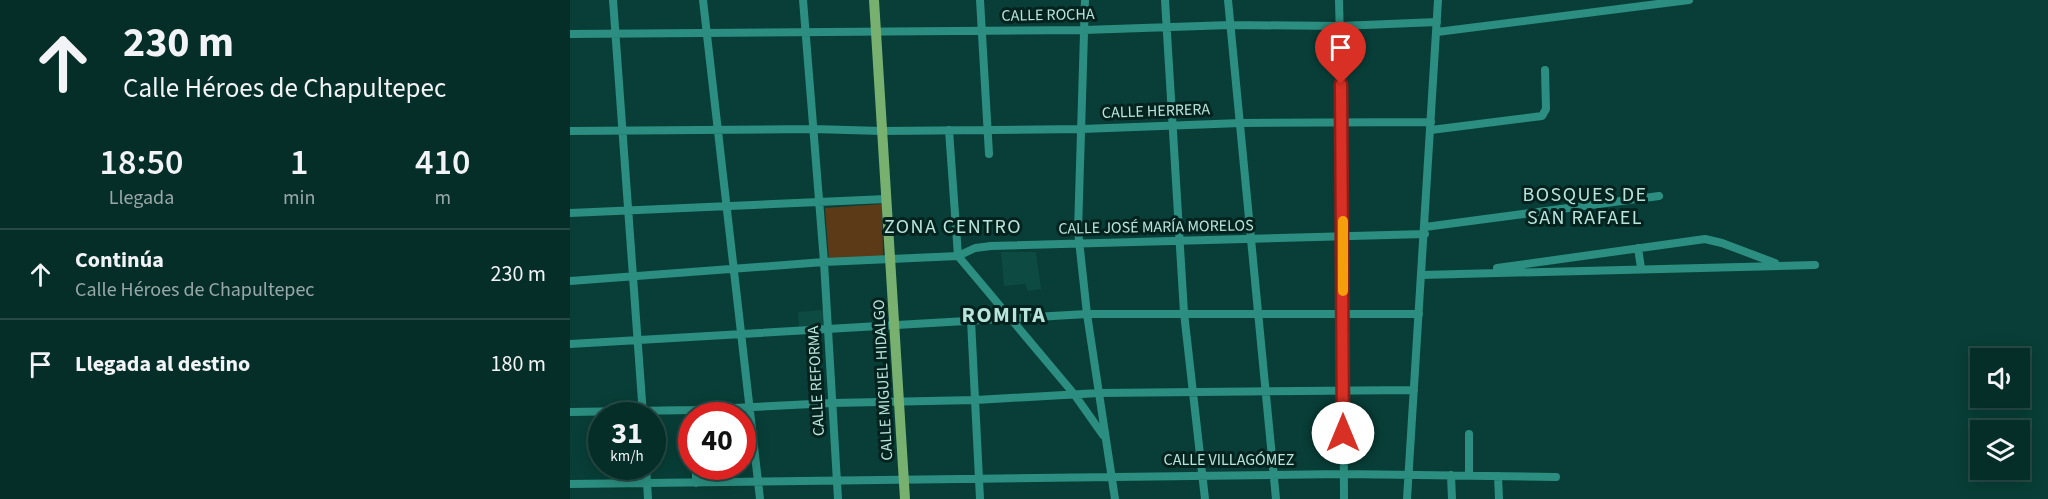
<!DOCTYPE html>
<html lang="es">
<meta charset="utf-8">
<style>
:root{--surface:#062e29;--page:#143a35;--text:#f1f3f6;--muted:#98a8a8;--line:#274a46}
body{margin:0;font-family:"Source Sans 3",sans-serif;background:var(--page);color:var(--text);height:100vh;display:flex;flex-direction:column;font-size:22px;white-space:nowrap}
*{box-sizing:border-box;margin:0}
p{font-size:20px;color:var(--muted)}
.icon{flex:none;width:33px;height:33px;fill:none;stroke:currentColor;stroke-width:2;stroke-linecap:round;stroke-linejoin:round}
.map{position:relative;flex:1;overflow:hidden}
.details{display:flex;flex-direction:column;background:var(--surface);width:570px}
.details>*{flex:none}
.top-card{background:#062e29;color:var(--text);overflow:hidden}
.buttons{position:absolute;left:1400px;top:348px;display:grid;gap:12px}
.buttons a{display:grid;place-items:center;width:60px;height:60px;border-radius:0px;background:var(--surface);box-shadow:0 3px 15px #0003,0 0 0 2px var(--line);font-size:30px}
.speed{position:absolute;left:18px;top:402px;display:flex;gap:12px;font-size:30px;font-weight:700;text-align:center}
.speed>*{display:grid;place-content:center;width:78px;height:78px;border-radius:50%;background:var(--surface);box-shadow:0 3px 15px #0003,0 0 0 2px var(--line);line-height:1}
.speed small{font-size:15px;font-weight:400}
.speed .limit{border:9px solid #d22;background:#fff;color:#111}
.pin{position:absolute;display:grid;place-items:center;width:51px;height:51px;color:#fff;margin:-62px -26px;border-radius:50% 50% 50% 0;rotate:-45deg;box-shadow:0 0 6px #0007}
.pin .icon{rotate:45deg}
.me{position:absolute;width:66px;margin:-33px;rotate:0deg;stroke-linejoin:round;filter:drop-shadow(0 0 4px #0008)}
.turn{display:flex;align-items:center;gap:21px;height:126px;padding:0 24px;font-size:27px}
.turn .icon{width:78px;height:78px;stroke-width:2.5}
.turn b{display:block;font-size:42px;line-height:51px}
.eta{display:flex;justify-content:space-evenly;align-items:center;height:102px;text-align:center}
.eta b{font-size:36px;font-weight:600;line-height:42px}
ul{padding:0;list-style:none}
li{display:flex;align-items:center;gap:18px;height:90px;padding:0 24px;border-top:2px solid var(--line)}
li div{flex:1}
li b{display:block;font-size:22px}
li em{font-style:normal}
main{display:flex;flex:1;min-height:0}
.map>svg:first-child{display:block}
</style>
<main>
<section class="details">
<div class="top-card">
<div class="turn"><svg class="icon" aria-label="ahead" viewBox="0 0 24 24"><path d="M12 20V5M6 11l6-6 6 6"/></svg><div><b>230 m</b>Calle Héroes de Chapultepec</div></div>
</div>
<div class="eta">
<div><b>18:50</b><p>Llegada</p></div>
<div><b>1</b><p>min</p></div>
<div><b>410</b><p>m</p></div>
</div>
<ul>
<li><svg class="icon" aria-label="ahead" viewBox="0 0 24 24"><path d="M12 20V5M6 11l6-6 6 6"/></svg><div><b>Continúa</b><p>Calle Héroes de Chapultepec</p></div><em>230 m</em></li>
<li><svg class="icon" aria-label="arrive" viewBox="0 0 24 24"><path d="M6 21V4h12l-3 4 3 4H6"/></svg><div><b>Llegada al destino</b></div><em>180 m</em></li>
</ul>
</section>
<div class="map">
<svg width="1478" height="499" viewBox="0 0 1478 499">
<rect width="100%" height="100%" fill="#083e37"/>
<path fill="#0c4a42" d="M431,252h35l5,37 -13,2 -3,-7 -21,2z
M253,310l1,19 -25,1 -1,-18z"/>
<path fill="#5d3a17" d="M312,204l1,52 -54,4 -4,-52z"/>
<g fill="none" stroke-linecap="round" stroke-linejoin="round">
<path stroke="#2b8e80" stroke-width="8" d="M43,0l30,415
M133,0l57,499
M233,0l21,262 14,237
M410,0l9,154
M515,0l-7,231 9,83 28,185
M595,0l19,313 21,186
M658,0l48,499
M769,0l3,123 2,376
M867,32l252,-32
M0,34l514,-4 146,-5 110,1 97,-4
M379,130l9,126
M861,130l111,-14 4,-7 -1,-39
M0,131l243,-2 69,2 200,-2 159,-6 190,-1
M0,213l316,-14
M855,227l234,-31
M1068,248l3,20
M388,256l116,138 29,41
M927,268l208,-29 17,4 53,20
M852,275l393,-10
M0,281l254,-19 134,-6 17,-8 16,-2 434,-12
M401,320l9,179
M0,344l517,-30h332
M0,412l124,-2 138,-7 144,-3 123,-7 315,-3
M76,466l2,33
M126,466v17
M881,475l1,24
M899,475v-41
M928,476l1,23
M0,484l773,-10 213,3
M837,499l31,-499"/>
<path stroke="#78b06f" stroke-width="10" d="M304,0l31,499"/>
</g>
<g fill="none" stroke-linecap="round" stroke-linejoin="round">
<defs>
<path id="route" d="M771,84l2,349"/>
</defs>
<use href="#route" stroke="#8d1f18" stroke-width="15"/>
<use href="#route" stroke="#d93025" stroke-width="10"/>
<path stroke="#f59e0b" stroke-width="10" d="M773,221v70"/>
</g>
<g text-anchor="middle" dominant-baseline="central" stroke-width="6" stroke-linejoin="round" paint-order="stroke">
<g font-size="16" fill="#b9e4db" stroke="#04221e">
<text transform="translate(478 15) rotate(-1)">CALLE ROCHA</text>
<text transform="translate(586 111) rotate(-2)">CALLE HERRERA</text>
<text transform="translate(586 227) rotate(-1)">CALLE JOSÉ MARÍA MORELOS</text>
<text transform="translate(313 380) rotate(-93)">CALLE MIGUEL HIDALGO</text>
<text transform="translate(246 381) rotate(-93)">CALLE REFORMA</text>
<text x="659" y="460">CALLE VILLAGÓMEZ</text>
</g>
<g font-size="20" letter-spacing="1.5" fill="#b9e4db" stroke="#04221e">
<text x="1015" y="195">BOSQUES DE<tspan x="1015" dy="23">SAN RAFAEL</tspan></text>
<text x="383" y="227">ZONA CENTRO</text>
</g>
<g font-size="22" font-weight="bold" letter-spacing="1.5" fill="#b9e4db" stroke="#04221e">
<text x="434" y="315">ROMITA</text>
</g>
</g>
</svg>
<div class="buttons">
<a><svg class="icon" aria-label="sound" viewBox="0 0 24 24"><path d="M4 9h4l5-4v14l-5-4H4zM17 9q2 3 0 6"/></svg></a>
<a><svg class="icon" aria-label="layers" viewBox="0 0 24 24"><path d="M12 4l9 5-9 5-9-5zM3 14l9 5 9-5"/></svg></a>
</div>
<div class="speed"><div>31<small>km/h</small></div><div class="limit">40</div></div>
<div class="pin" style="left:771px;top:84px;background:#d93025"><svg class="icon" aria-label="arrive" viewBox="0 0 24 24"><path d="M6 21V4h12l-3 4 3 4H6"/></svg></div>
<svg class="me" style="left:773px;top:433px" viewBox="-20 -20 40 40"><circle r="19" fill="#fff"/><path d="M0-13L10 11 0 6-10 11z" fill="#d93025"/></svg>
</div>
</main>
